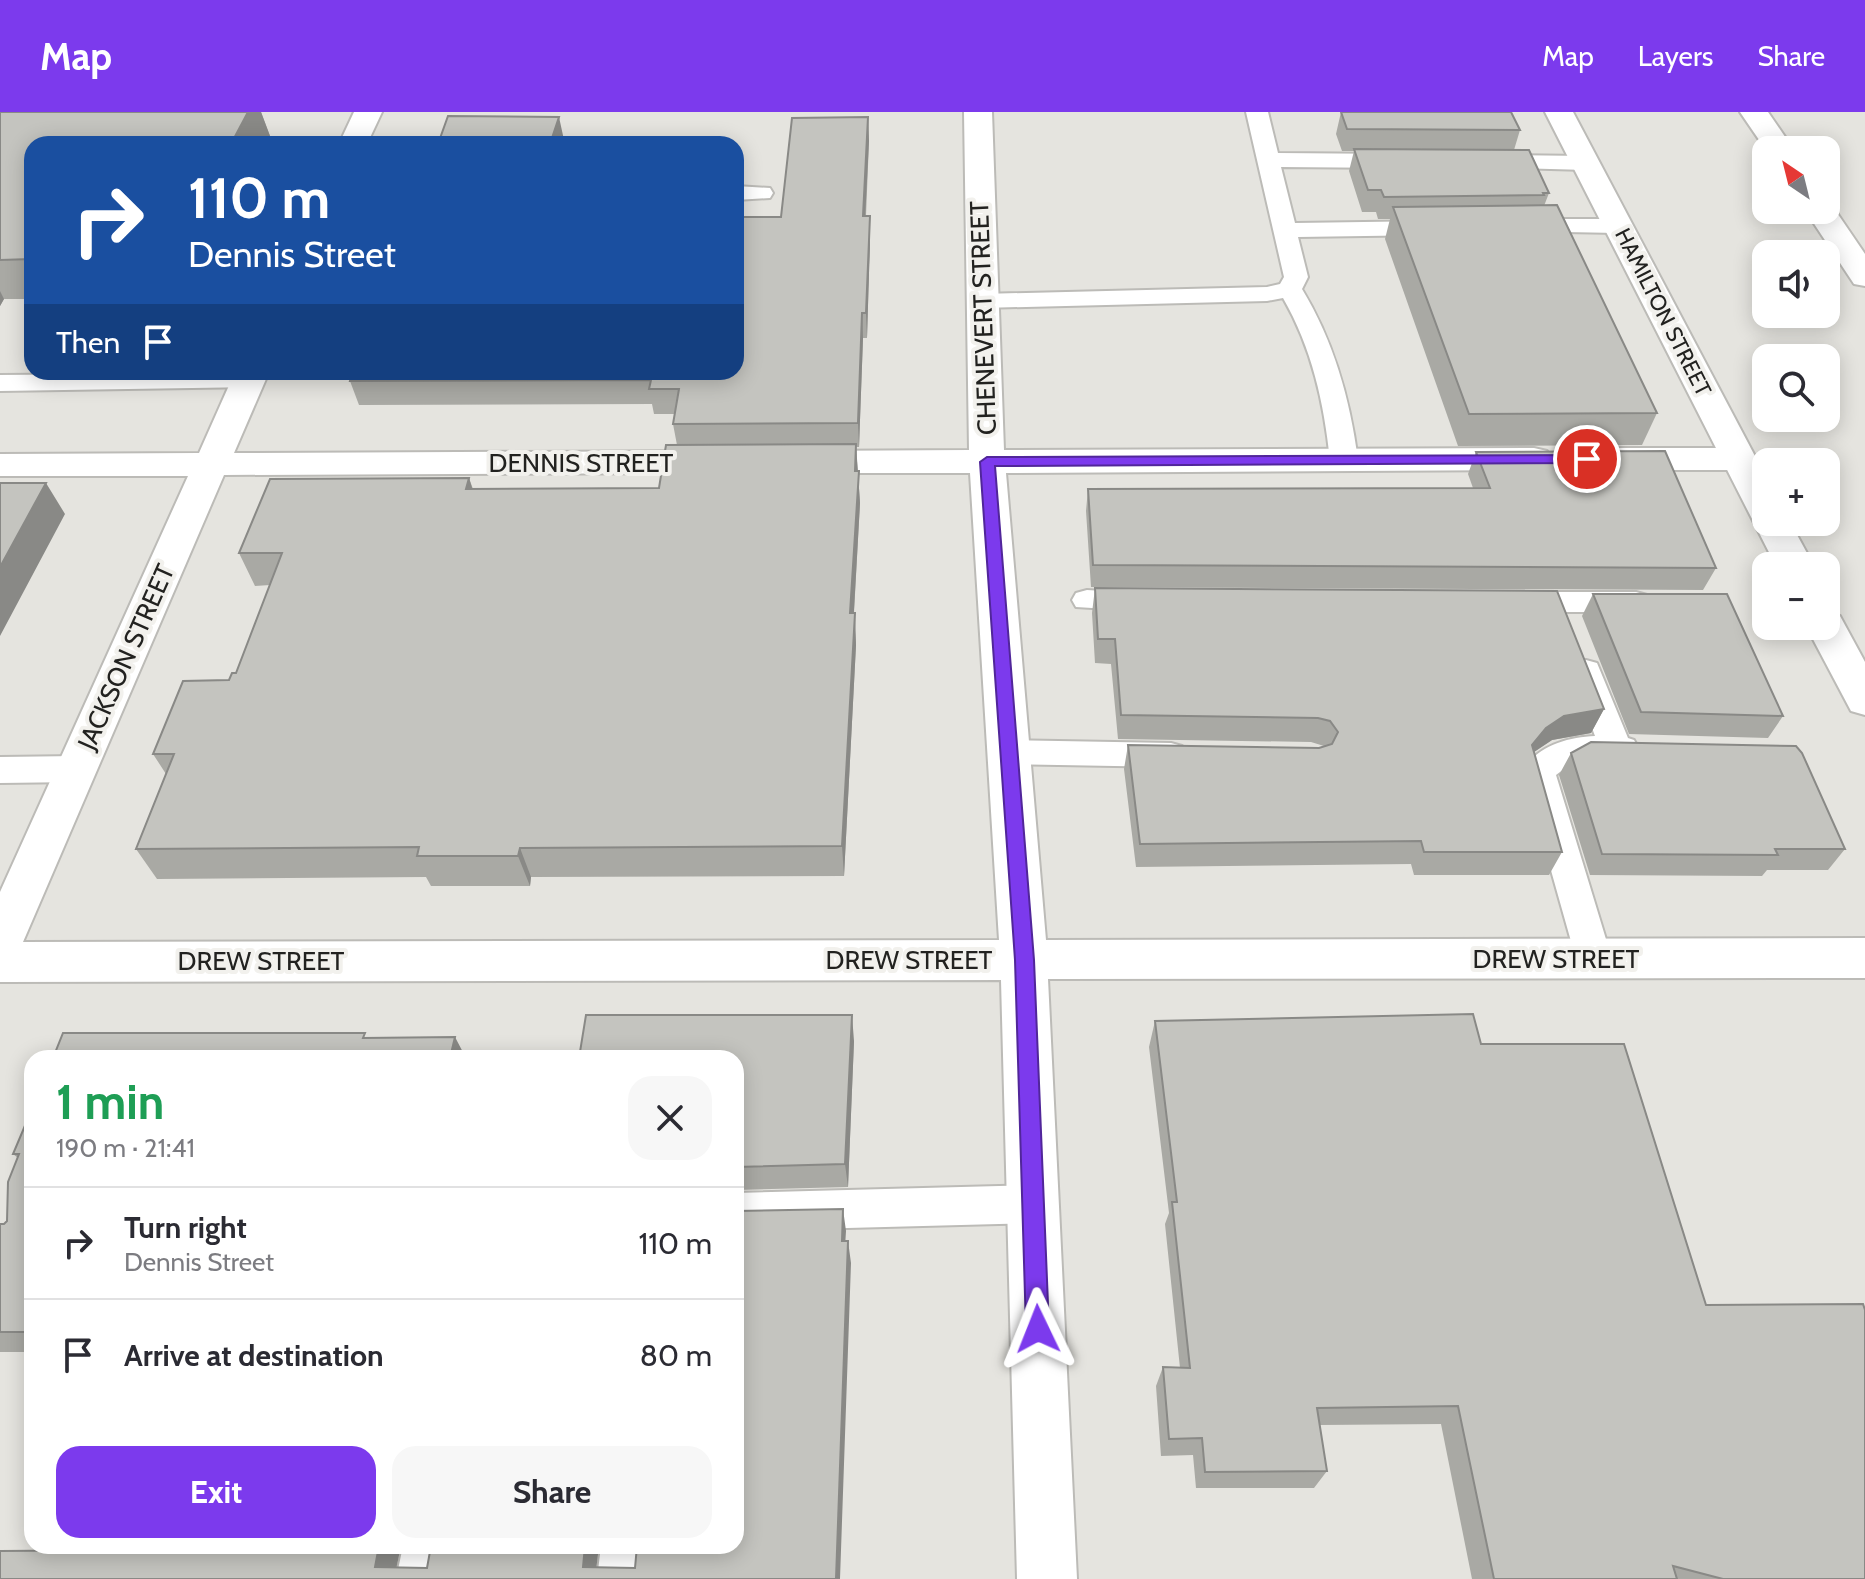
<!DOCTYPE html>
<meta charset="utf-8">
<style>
:root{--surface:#fff;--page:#f7f7f7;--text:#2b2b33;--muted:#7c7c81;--line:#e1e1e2;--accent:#7c3aed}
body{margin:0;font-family:Cabin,sans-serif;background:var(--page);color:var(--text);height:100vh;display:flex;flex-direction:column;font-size:30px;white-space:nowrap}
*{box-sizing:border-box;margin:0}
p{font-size:26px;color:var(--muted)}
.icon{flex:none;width:44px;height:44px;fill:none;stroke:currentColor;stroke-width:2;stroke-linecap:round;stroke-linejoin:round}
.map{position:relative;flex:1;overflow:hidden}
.sheet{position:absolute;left:24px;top:938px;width:720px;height:504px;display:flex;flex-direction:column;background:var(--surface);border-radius:24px;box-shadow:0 4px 20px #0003}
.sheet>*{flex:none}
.banner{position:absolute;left:24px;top:24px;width:720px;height:244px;border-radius:24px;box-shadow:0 4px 20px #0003;background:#1a4fa0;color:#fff;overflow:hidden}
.needle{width:52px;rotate:325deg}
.buttons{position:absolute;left:1752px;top:24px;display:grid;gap:16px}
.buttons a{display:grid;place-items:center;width:88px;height:88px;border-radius:16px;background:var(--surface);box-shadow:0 4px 20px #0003;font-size:40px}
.pin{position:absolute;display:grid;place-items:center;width:68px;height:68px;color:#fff;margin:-34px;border:4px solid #fff;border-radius:50%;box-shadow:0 2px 8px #0007}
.me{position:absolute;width:88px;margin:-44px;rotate:358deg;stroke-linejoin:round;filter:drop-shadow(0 0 6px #0008)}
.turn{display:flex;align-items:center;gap:28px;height:168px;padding:0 32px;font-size:36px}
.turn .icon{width:104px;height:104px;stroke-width:2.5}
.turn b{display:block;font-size:56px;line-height:68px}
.then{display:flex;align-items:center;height:76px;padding:0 32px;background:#0003;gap:16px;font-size:30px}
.round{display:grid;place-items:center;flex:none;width:84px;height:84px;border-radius:24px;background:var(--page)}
.summary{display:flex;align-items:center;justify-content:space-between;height:136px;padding:0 32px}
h1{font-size:48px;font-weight:700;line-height:60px;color:#1e9e55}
.button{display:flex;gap:16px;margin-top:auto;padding:16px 32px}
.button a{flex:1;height:92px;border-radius:24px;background:var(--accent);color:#fff;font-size:32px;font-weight:700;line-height:92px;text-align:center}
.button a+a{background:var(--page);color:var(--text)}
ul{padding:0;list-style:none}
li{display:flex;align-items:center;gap:24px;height:112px;padding:0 32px;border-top:2px solid var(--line)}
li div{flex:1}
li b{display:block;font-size:30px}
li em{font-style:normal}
header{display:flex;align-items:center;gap:48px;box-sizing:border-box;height:112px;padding:0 40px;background:var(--accent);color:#fff}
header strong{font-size:38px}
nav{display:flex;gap:44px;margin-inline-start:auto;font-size:28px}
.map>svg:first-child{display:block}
</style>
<header>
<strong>Map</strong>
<nav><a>Map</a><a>Layers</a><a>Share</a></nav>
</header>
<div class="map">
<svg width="1865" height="1467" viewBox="0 0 1865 1467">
<rect width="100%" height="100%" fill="#e5e4df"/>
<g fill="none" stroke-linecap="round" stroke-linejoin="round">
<defs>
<path id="service" d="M1246,0h22l10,41 119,1 11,7 -11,7 -116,-1 14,56 138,-2 8,2 4,5 -4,5 -8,2 -135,2 10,40 -6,12c32,53 48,110 56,171l-4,6 -10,3 -10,-3 -4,-6c-6,-57 -18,-112 -47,-162l-16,3 -285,7 -9,-2 -3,-5 3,-5 9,-2 285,-7 13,-3 4,-7z
M1490,43l96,1 11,7 -11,7 -104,-3 -3,-5 3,-5z
M736,74l34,2 3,5 -3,5 -34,2z
M1522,107h96l8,2 4,5 -4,5 -8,2 -104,-2 -4,-5 4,-5z
M248,261l9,2 4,6 -4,6 -257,4v-16z
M1087,478l64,4 4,7 -4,7 -11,3 -64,-4 -4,-7 4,-7z
M1517,480h119l11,3 4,7 -4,7 -11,3h-119l-11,-3 -4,-7 4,-7z
M1586,548l11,3 31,75 6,2 5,9 -5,9c-27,8 -53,-3 -78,17l56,184 -5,11 -13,4 -13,-4 -5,-11 -53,-188c13,-25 45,-34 72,-35l-24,-65 4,-8z
M1009,628l162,3 11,3 5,9 -5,9 -11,3 -162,-3 -11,-3 -5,-9 5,-9z
M77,644l12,4 4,9 -4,9 -12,4 -77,1v-26z
M1033,1073l14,6 6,13 -6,13 -14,6 -297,8v-38z
M403,1434h46l-7,33h-46z
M601,1434h46l-4,33h-46z"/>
<path id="minor" d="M354,0h28l-15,32h-28z
M964,0h28l12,338 530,-2 13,3 5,8 -5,8 -13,3 -528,3 40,467 819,-2v40l-817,1 29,600h-60l-16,-599 -1001,2v-90l188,-416h-188v-22l199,-1 36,-81h34l-35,81 488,-2 13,3 5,8 -5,8 -13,3 -498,2 -201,467 976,-2 -29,-467h-172l-13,-3 -5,-8 5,-8 13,-3 171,-1z
M1610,336h128l13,3 5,8 -5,8 -13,3h-128l-13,-3 -5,-8 5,-8z"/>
<path id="tertiary" d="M1545,0h28l193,365v45h24l24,44h-38z
M1826,500l14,4 25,46v53l-14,-4 -45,-85h20z"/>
<path id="motorway" d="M1740,0h28l26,38h-28z
M1826,91l5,1 34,50v32l-11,-2 -49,-74h21z"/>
</defs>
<use href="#service" stroke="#bcbbb7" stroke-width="4"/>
<use href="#minor" stroke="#bcbbb7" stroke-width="4"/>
<use href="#tertiary" stroke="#bcbbb7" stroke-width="4"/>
<use href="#motorway" stroke="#bcbbb7" stroke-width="4"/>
<use href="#service" fill="#fff" fill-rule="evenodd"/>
<use href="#minor" fill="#fff" fill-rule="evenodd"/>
<use href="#tertiary" fill="#fff" fill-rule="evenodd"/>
<use href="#motorway" fill="#fff" fill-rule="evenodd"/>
</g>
<path fill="#a9a9a4" d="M0,0h261l9,24 -4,8h-234v155h-28l-4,7z
M1341,0l179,18 -6,20 35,43 -5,13 113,207 -15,32 -184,1 -73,-207 5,-20h-12l-2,-7h-14l-13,-41 5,-20h-12l-6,-17z
M868,5l1,24 -3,75h4v24l-3,98h-4l-4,109h-3l4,56 -6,110 2,32 -12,231 -313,1 -1,9h-99l-5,-9 -269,2 -21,-30 30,-75 -13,-20 83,-81 34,-88 -15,1 -16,-33 230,-75 4,11 186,-1 18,-43 -4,-21 2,-10h-21l-2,-10 -293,1 -9,-24 431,-164z
M1476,340l240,116 -13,22 -612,-3 -5,-76 2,-22 385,-1 -5,-14z
M1095,476l509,121 -13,24 -39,7 -18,12 28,100 -13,23h-135l-3,-11 -275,3 -12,-98 4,-24 191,3 5,-2 -13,-4 -193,-3 -7,-75 -16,-1 -3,-50z
M1593,482l190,122 -15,22 -139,-4 -47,-118z
M1571,641l274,96 -17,21h-61l-5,6 -172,-1 -31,-100z
M1155,909l326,23 225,261 159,274h-393l-31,-155 -121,1 7,46 -13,17h-118l-3,-33 -32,1 -5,-70 7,-19 17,1 -15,-144 4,-11 -20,-166z
M854,929l-6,146 -112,3v-132z
M32,997v243h-32v-128h4l3,-3 11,-63 -5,-4z"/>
<path fill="#898986" d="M248,0h13l9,24 -4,8h-35z
M559,5l5,23 -2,4h-12z
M868,5l1,24 -5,99 -1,-24z
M870,104v24l-3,98 -1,-25z
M0,179l4,8 -4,7z
M862,201l1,25 -4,109 -1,-24z
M856,332l4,59 -8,142 -2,-32z
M469,366l10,33 -13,-22z
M46,371l19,31 -65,122v-69z
M855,501l1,32 -12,231 -2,-30z
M1604,597l-13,24 -39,7 -18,12 -2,-7 14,-17 18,-12z
M520,736l11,29 -1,9 -12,-30z
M852,903l2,26 -6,146 -3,-23z
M455,925l11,21h-16z
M843,1097l3,22 -2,32 -2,-22z
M848,1129l3,22 -11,316h-4z
M379,1434h22l-7,33 -19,-12z
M585,1434h14l-4,33 -12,-12z"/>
<path fill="#c4c4bf" stroke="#898986" stroke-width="2" d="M0,0h248l-17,32h-199v115l-32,1z
M1341,0h170l9,18 -173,-1z
M448,4l111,1 -9,27h-112z
M868,5l-5,99h7l-4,97h-4l-4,110 -185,1 6,-35h-30l2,-9 -301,1 3,-9h383v-155h45l11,-99z
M1354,37l175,1 20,43h-6l1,2 -160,2 -3,-7h-13z
M1557,93l100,208 -188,1 -76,-207z
M856,332l-1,27h4l-9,142h5l-13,233 -322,2 -2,8h-101l2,-9 -283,2 38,-95h-21l30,-73 46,-1 3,-7h4l46,-120h-43l31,-74 199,-1 -3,11 193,-1 7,-43z
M1665,339l51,117 -623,-3 -5,-76 402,-1 -14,-36z
M0,371h46l-46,84z
M1095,476l462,3 47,118 -40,7 -18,12 -14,17 30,107h-138l-3,-11 -281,3 -12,-99 191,3 13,-4 6,-12 -8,-11 -12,-3 -197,-3 -6,-76h-17z
M1593,482h134l56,122 -142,-4z
M1591,630l205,4 6,7 43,96h-70l3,6 -176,-1 -31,-101z
M1473,902l8,30h143l82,261 157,-1 2,6v269h-142l-50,-13 4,13h-183l-36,-173 -141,2 10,63 -122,1 -3,-34 -33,1 -6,-72 27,1 -18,-166h5l-22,-181z
M586,903h266l-7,149 -109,3v-109h-157z
M63,921h302l-2,5 92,-1 -5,21h-397z
M32,997v223h-32v-108h4l3,-3 1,-39 11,-28h-6z
M843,1097l-1,32h6l-12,338h-836v-28l140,-1 1,-4h238l-4,21 52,1 4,-22h154l-2,21 52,1 2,-22h99v-335z"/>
<path fill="#7c3aed" stroke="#51269a" stroke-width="2" d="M1587,343l7,4 -2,4 -597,3 39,494 15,369 -3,8 -8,3 -8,-3 -4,-8 -11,-369 -35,-498 7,-5z"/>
<g text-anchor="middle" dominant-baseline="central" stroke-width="8" stroke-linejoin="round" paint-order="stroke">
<g font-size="22" fill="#222220" stroke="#f2f1ed">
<text transform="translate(1663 200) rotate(63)">HAMILTON STREET</text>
</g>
<g font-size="26" fill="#222220" stroke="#f2f1ed">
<text transform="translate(983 206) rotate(-92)">CHENEVERT STREET</text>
<text x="581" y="351">DENNIS STREET</text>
<text transform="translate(126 545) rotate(-66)">JACKSON STREET</text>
<text x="1556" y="847">DREW STREET</text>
<text x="909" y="848">DREW STREET</text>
<text x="261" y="849">DREW STREET</text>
</g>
</g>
</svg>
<div class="buttons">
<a><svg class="needle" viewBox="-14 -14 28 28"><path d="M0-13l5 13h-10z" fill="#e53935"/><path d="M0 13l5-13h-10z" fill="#7c7c81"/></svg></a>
<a><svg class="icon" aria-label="sound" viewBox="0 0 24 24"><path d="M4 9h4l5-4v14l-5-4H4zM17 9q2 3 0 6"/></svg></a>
<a><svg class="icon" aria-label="search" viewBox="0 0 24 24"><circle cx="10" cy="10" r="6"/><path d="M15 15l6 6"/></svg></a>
<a>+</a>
<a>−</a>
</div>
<div class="pin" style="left:1587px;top:347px;background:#d93025"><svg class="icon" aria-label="arrive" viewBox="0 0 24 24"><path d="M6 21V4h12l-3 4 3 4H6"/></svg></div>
<svg class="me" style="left:1038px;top:1217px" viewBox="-20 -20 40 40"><path d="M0-17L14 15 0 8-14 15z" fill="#7c3aed" stroke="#fff" stroke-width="4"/></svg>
<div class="banner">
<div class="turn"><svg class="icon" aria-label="right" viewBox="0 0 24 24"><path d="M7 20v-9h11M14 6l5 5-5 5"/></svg><div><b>110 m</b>Dennis Street</div></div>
<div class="then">Then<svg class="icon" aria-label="arrive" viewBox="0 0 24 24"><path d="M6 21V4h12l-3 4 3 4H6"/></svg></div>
</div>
<section class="sheet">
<div class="summary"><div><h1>1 min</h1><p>190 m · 21:41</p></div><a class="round"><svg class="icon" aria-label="close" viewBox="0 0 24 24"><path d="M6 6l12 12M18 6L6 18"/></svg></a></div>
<ul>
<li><svg class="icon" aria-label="right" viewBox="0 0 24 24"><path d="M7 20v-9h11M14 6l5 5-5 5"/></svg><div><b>Turn right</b><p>Dennis Street</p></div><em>110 m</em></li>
<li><svg class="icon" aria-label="arrive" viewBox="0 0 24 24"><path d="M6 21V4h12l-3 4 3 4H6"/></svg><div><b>Arrive at destination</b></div><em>80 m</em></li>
</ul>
<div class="button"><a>Exit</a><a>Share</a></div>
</section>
</div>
